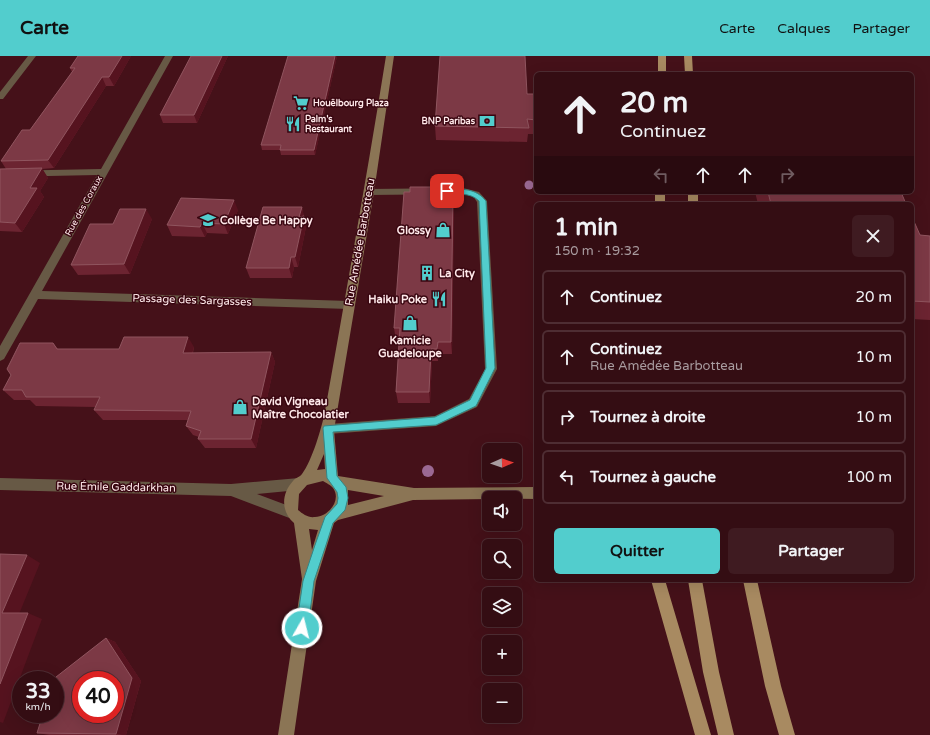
<!DOCTYPE html>
<html lang="fr">
<meta charset="utf-8">
<style>
:root{--surface:#340d13;--page:#3f1b21;--text:#f1f3f6;--muted:#a99ca0;--line:#4e2d33;--accent:#52cdcd}
body{margin:0;font-family:"Varela Round",sans-serif;background:var(--page);color:var(--text);height:100vh;display:flex;flex-direction:column;font-size:15px;white-space:nowrap}
*{box-sizing:border-box;margin:0}
p{font-size:13px;color:var(--muted)}
.icon{flex:none;width:22px;height:22px;fill:none;stroke:currentColor;stroke-width:2;stroke-linecap:round;stroke-linejoin:round}
.map{position:relative;flex:1;overflow:hidden}
.side{position:absolute;left:534px;top:146px;width:380px;height:380px;display:flex;flex-direction:column;background:var(--surface);border-radius:6px;box-shadow:0 4px 16px #0002,0 0 0 1px var(--line)}
.side>*{flex:none}
.guide{position:absolute;left:534px;top:16px;width:380px;height:122px;border-radius:6px;box-shadow:0 4px 16px #0002,0 0 0 1px var(--line);background:#340d13;color:var(--text);overflow:hidden}
.needle{width:26px;rotate:88deg}
.fabs{position:absolute;left:482px;top:387px;display:grid;gap:8px}
.fabs a{display:grid;place-items:center;width:40px;height:40px;border-radius:6px;background:var(--surface);box-shadow:0 4px 16px #0002,0 0 0 1px var(--line);font-size:20px}
.speed{position:absolute;left:12px;top:615px;display:flex;gap:8px;font-size:20px;font-weight:700;text-align:center}
.speed>*{display:grid;place-content:center;width:52px;height:52px;border-radius:50%;background:var(--surface);box-shadow:0 4px 16px #0002,0 0 0 1px var(--line);line-height:1}
.speed small{font-size:10px;font-weight:400}
.speed .limit{border:6px solid #d22;background:#fff;color:#111}
.pin{position:absolute;display:grid;place-items:center;width:34px;height:34px;color:#fff;margin:-17px;border-radius:8px;box-shadow:0 2px 6px #0006}
.me{position:absolute;width:44px;margin:-22px;rotate:8deg;stroke-linejoin:round;filter:drop-shadow(0 0 3px #0008)}
.turn{display:flex;align-items:center;gap:14px;height:84px;padding:0 20px;font-size:18px}
.turn .icon{width:52px;height:52px;stroke-width:2.5}
.turn b{display:block;font-size:28px;line-height:34px}
.lanes{display:flex;align-items:center;height:38px;padding:0 20px;background:#0003;justify-content:center;gap:20px;direction:ltr}
.lanes .off{opacity:.35}
.round{display:grid;place-items:center;flex:none;width:42px;height:42px;border-radius:6px;background:var(--page)}
.head{display:flex;align-items:center;justify-content:space-between;height:68px;padding:0 20px}
h1{font-size:24px;font-weight:700;line-height:30px}
.button{display:flex;gap:8px;margin-top:auto;padding:8px 20px}
.button a{flex:1;height:46px;border-radius:6px;background:var(--accent);color:#111;font-size:16px;font-weight:700;line-height:46px;text-align:center}
.button a+a{background:var(--page);color:var(--text)}
ul{padding:0;list-style:none}
li{display:flex;align-items:center;gap:12px;height:54px;margin:0 8px 6px;padding:0 12px;border:2px solid var(--line);border-radius:6px}
li div{flex:1}
li b{display:block;font-size:15px}
li em{font-style:normal}
header{display:flex;align-items:center;gap:24px;box-sizing:border-box;height:56px;padding:0 20px;background:var(--accent);color:#111}
header strong{font-size:19px}
nav{display:flex;gap:22px;margin-inline-start:auto;font-size:14px}
.map>svg:first-child{display:block}
</style>
<header>
<strong>Carte</strong>
<nav><a>Carte</a><a>Calques</a><a>Partager</a></nav>
</header>
<div class="map">
<svg width="930" height="679" viewBox="0 0 930 679">
<rect width="100%" height="100%" fill="#451119"/>
<g fill="none" stroke-linecap="round" stroke-linejoin="round">
<path fill="#675945" fill-rule="evenodd" d="M463,132l16,4 8,9 10,168 -20,38 -41,19 -108,8 -4,-1 -2,-4 2,-4 4,-1 107,-8 34,-17 16,-30 -8,-167 -4,-6 -10,-2 -94,1 -5,-3 5,-3z"/>
<path fill="#675945" fill-rule="evenodd" d="M28,0h8l-33,43h-3v-7z
M165,0h8l-131,235 307,10 5,4 -5,4 -311,-10 -34,60 -4,2v-15l97,-171 -97,2v-6l101,-2z
M0,422l231,6 68,-6 5,2 2,4 -2,4 -5,2 -42,4 40,15 2,4 -2,4 -5,2 -61,-23 -231,-6z"/>
<path fill="#8b7555" fill-rule="evenodd" d="M386,0h8l-20,136 -40,238 4,46 76,12 122,-1v12l-47,-1v1l-76,1 -75,20 -4,3 -18,58 -22,154h-16l24,-156 -8,-56c-13,-11 -13,-29 -1,-42 2,-3 7,-4 9,-7 10,-13 20,-47 23,-63 21,-118 42,-236 61,-355zM324,398l1,15 -8,1zM323,425c3,2 8,4 10,7 9,12 -5,29 -18,29 -7,1 -12,-3 -17,-7l1,-16 8,-9zM348,434l36,6 -36,9zM309,473l9,1 -6,20z"/>
<path fill="#a88a61" fill-rule="evenodd" d="M658,0h8v18h-8z
M684,0h8l1,18h-8z
M655,136h10v12h-10z
M688,136h10v12h-10z
M651,524h14l46,155h-16z
M688,524h14l17,92 15,63h-16l-15,-63z
M743,524h14l24,106 14,49h-16l-14,-49z"/>
</g>
<g fill="#9b6993">
<circle cx="529" cy="129" r="4.5"/>
<circle cx="428" cy="415" r="6"/>
</g>
<path fill="#6c2431" d="M131,0l-17,30h-8l-52,82 -12,1 6,9 -8,13 4,6 -22,35 -22,-1v-62h6l-5,-8 29,-31 42,-58 -2,-4z
M191,0h37l-31,67h-34l-3,-8z
M337,0l-22,99h-34l-1,-5h-18l-1,-5z
M527,38h9v40h-8l-1,8 -91,-2 -1,-14z
M410,136h38l6,13 -2,149h-14v7h-6l-2,42h-32l-2,-11 3,-51h-3l-2,-13z
M755,136h146l5,12h-148z
M302,151l4,20 -8,40h-4l-2,11h-42l-4,-10z
M238,154l-10,24 -21,-1 -2,4 -33,-1 -5,-11z
M912,161l8,18 10,1v84l-18,-1z
M152,163l-22,55 -52,1 -7,-10 42,-41z
M53,287l5,6h61l75,-2 -1,6 78,-1 4,10 -19,86h-51l-7,-9 1,-2 -6,-2 -7,-9 2,-6h-85l-9,-10 2,-3 -60,-1 -6,-6h-16l-11,-10z
M106,582l9,4 26,39 -15,54h-77l-12,-2z"/>
<path fill="#56131f" d="M122,0h9l-17,30 -5,-9z
M222,0h6l-31,67 -3,-8z
M335,0h2l-22,99 -1,-5z
M102,21l4,9 -52,82 -6,-8z
M42,112l6,10 -8,13 4,6 -22,35 -7,-9 15,-35z
M453,136l1,13 -2,149 -1,-12z
M234,144l4,10 -10,24 -4,-10z
M302,151l4,20 -8,40 -3,-10 4,-40z
M146,153l6,10 -22,55 -6,-10z
M202,167l5,10 -2,4 -5,-10z
M291,201l3,10 -2,11 -3,-10z
M188,281l6,10 -5,16 -6,-10z
M438,286v19l-1,-12z
M431,293l1,12 -2,42 -1,-11z
M271,296l4,10 -19,86 -5,-9z
M27,499l13,8 -23,56 -15,-6z
M28,557l14,6 -39,104 -3,-1v-38z
M106,582l9,4 26,39 -15,54h-4l-6,-1z"/>
<path fill="#7c3945" stroke="#90555f" fill-rule="evenodd" d="M78,0h44l-13,21h-7l-54,83 -47,1 21,-31h8l45,-62h-5z
M191,0h31l-28,59h-34z
M288,0h47l-21,94h-34l1,-5h-20z
M440,0h85l2,38h9v26l-9,-1 2,9 -94,-2z
M42,112l-12,20h7l-22,35 -15,-1v-53z
M410,131h38v5h5l-2,150h-13l-1,7h-6l-2,43h-33l4,-64h-6l10,-136h6z
M768,136h133l5,12h-135z
M181,142l53,2 -10,24 -22,-1 -2,4 -33,-2z
M263,151h39l-3,10 5,-1 -9,41h-4l-2,11h-43z
M120,153h26l-22,55 -53,1 19,-41h23z
M912,161l8,18 10,1v66l-18,-1z
M124,281h64l-5,16 88,-1 -20,87h-53l3,-8 -15,-5 5,-15 -97,-1 6,-13h-74l-4,-7h-19l8,-15 -4,-6 13,-26h33l4,6h62z
M0,498l27,1 -25,58h26l-28,71z
M106,582l26,40 -16,56 -79,-1 6,-19h12v-34l1,-3zM81,624h34v34h-34z"/>
<path fill="#52cdcd" stroke="#358585" d="M447,133c15,0 29,-1 39,12l9,167 -19,38 -40,19 -103,7 4,44 9,11 2,11 -3,12 -12,13 -7,22 -12,36 -6,47 -2,4 -4,1 -4,-1 -2,-4 7,-47 12,-36 10,-28 12,-13 1,-6 -1,-6 -10,-14 -4,-50 1,-2 111,-9 35,-17 16,-32 -7,-167c-10,-10 -22,-5 -35,-8v-3z"/>
<defs>
<symbol id="supermarket-bare" viewBox="-9 -9 18 18"><path d="M-6-5.5h2.5l.6 2H6L4.5 2H-2.5L-4.4-4H-6ZM-1.5 3.2a1.3 1.3 0 1 0 .1 0ZM3 3.2a1.3 1.3 0 1 0 .1 0Z" fill="#52cdcd" stroke="#390610" stroke-width="2.5" paint-order="stroke"/></symbol>
<symbol id="bank-bare" viewBox="-9 -9 18 18"><path d="M-6-4H6V4H-6ZM0-2.3a2.3 2.3 0 1 0 0 4.6a2.3 2.3 0 1 0 0-4.6Z" fill="#52cdcd" stroke="#390610" stroke-width="2.5" paint-order="stroke"/></symbol>
<symbol id="restaurant-bare" viewBox="-9 -9 18 18"><path d="M-5-6h1v4h1v-4h1v4h1v-4h1v5L-1.5 .5V6h-2V.5L-5-1ZM5-6V6H3V1.5H1.5Q1.5-4 5-6Z" fill="#52cdcd" stroke="#390610" stroke-width="2.5" paint-order="stroke"/></symbol>
<symbol id="school-bare" viewBox="-9 -9 18 18"><path d="M0-5L7-2L0 1L-7-2ZM-4 1L0 2.5L4 1V4Q0 6-4 4Z" fill="#52cdcd" stroke="#390610" stroke-width="2.5" paint-order="stroke"/></symbol>
<symbol id="shop-bare" viewBox="-9 -9 18 18"><path d="M-5-2.5h2.3a2.7 3.5 0 0 1 5.4 0H5L5.5 6h-11ZM-1.5-2.5h3a1.5 2.3 0 0 0-3 0Z" fill="#52cdcd" stroke="#390610" stroke-width="2.5" paint-order="stroke"/></symbol>
<symbol id="building-bare" viewBox="-9 -9 18 18"><path d="M-4-6H4V6H1V3H-1V6H-4ZM-2.5-4.3h1.7v1.8h-1.7ZM.8-4.3h1.7v1.8H.8ZM-2.5-1h1.7V.8h-1.7ZM.8-1h1.7V.8H.8Z" fill="#52cdcd" stroke="#390610" stroke-width="2.5" paint-order="stroke"/></symbol>
</defs>
<g fill-rule="evenodd">
<use href="#supermarket-bare" x="290" y="36" width="22" height="22"/>
<use href="#bank-bare" x="476" y="54" width="22" height="22"/>
<use href="#restaurant-bare" x="282" y="57" width="22" height="22"/>
<use href="#school-bare" x="197" y="153" width="22" height="22"/>
<use href="#shop-bare" x="432" y="163" width="22" height="22"/>
<use href="#building-bare" x="416" y="206" width="22" height="22"/>
<use href="#restaurant-bare" x="428" y="232" width="22" height="22"/>
<use href="#shop-bare" x="399" y="256" width="22" height="22"/>
<use href="#shop-bare" x="229" y="340" width="22" height="22"/>
</g>
<g text-anchor="middle" dominant-baseline="central" stroke-width="3" stroke-linejoin="round" paint-order="stroke">
<g font-size="9" font-weight="bold" fill="#ffe9ea" stroke="#390610" text-anchor="start">
<text x="313" y="47">Houëlbourg Plaza</text>
<text x="305" y="63">Palm's<tspan x="305" dy="10">Restaurant</tspan></text>
<text x="475" y="65" text-anchor="end">BNP Paribas</text>
</g>
<g font-size="9" fill="#ffe9ea" stroke="#390610">
<text transform="translate(84 150) rotate(-61)">Rue des Coraux</text>
</g>
<g font-size="11" font-weight="bold" fill="#ffe9ea" stroke="#390610" text-anchor="start">
<text x="220" y="164">Collège Be Happy</text>
<text x="431" y="174" text-anchor="end">Glossy</text>
<text x="439" y="217">La City</text>
<text x="427" y="243" text-anchor="end">Haiku Poke</text>
<text x="410" y="284" text-anchor="middle">Kamicie<tspan x="410" dy="13">Guadeloupe</tspan></text>
<text x="252" y="345">David Vigneau<tspan x="252" dy="13">Maître Chocolatier</tspan></text>
</g>
<g font-size="11" fill="#ffe9ea" stroke="#390610">
<text transform="translate(360 186) rotate(-80)">Rue Amédée Barbotteau</text>
<text transform="translate(192 244) rotate(2)">Passage des Sargasses</text>
<text transform="translate(116 431) rotate(1)">Rue Émile Gaddarkhan</text>
</g>
</g>
</svg>
<div class="fabs">
<a><svg class="needle" viewBox="-14 -14 28 28"><path d="M0-13l5 13h-10z" fill="#e53935"/><path d="M0 13l5-13h-10z" fill="#a99ca0"/></svg></a>
<a><svg class="icon" aria-label="sound" viewBox="0 0 24 24"><path d="M4 9h4l5-4v14l-5-4H4zM17 9q2 3 0 6"/></svg></a>
<a><svg class="icon" aria-label="search" viewBox="0 0 24 24"><circle cx="10" cy="10" r="6"/><path d="M15 15l6 6"/></svg></a>
<a><svg class="icon" aria-label="layers" viewBox="0 0 24 24"><path d="M12 4l9 5-9 5-9-5zM3 14l9 5 9-5"/></svg></a>
<a>+</a>
<a>−</a>
</div>
<div class="speed"><div>33<small>km/h</small></div><div class="limit">40</div></div>
<div class="pin" style="left:447px;top:135px;background:#d93025"><svg class="icon" aria-label="arrive" viewBox="0 0 24 24"><path d="M6 21V4h12l-3 4 3 4H6"/></svg></div>
<svg class="me" style="left:302px;top:572px" viewBox="-20 -20 40 40"><circle r="17" fill="#52cdcd" stroke="#fff" stroke-width="3"/><path d="M0-11L8 9 0 5-8 9z" fill="#fff"/></svg>
<div class="guide">
<div class="turn"><svg class="icon" aria-label="ahead" viewBox="0 0 24 24"><path d="M12 20V5M6 11l6-6 6 6"/></svg><div><b>20 m</b>Continuez</div></div>
<div class="lanes"><svg class="icon off" aria-label="left" viewBox="0 0 24 24"><path d="M17 20v-9H6M10 6l-5 5 5 5"/></svg><svg class="icon" aria-label="ahead" viewBox="0 0 24 24"><path d="M12 20V5M6 11l6-6 6 6"/></svg><svg class="icon" aria-label="ahead" viewBox="0 0 24 24"><path d="M12 20V5M6 11l6-6 6 6"/></svg><svg class="icon off" aria-label="right" viewBox="0 0 24 24"><path d="M7 20v-9h11M14 6l5 5-5 5"/></svg></div>
</div>
<section class="side">
<div class="head"><div><h1>1 min</h1><p>150 m · 19:32</p></div><a class="round"><svg class="icon" aria-label="close" viewBox="0 0 24 24"><path d="M6 6l12 12M18 6L6 18"/></svg></a></div>
<ul>
<li><svg class="icon" aria-label="ahead" viewBox="0 0 24 24"><path d="M12 20V5M6 11l6-6 6 6"/></svg><div><b>Continuez</b></div><em>20 m</em></li>
<li><svg class="icon" aria-label="ahead" viewBox="0 0 24 24"><path d="M12 20V5M6 11l6-6 6 6"/></svg><div><b>Continuez</b><p>Rue Amédée Barbotteau</p></div><em>10 m</em></li>
<li><svg class="icon" aria-label="right" viewBox="0 0 24 24"><path d="M7 20v-9h11M14 6l5 5-5 5"/></svg><div><b>Tournez à droite</b></div><em>10 m</em></li>
<li><svg class="icon" aria-label="left" viewBox="0 0 24 24"><path d="M17 20v-9H6M10 6l-5 5 5 5"/></svg><div><b>Tournez à gauche</b></div><em>100 m</em></li>
</ul>
<div class="button"><a>Quitter</a><a>Partager</a></div>
</section>
</div>
